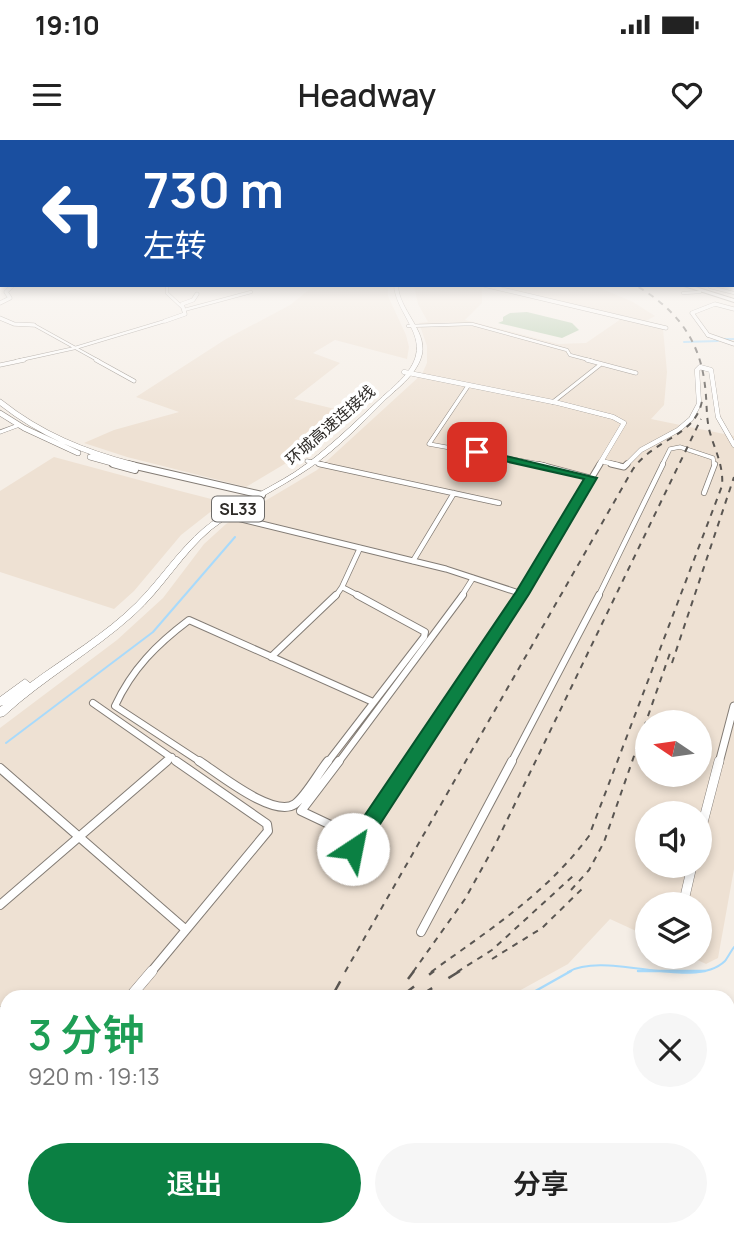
<!DOCTYPE html>
<html lang="zh">
<meta charset="utf-8">
<style>
:root{--surface:#fff;--page:#f6f6f6;--text:#222;--muted:#767676;--accent:#0b8043}
body{margin:0;font-family:Manrope,"Noto Sans SC",sans-serif;background:var(--page);color:var(--text);height:100vh;display:flex;flex-direction:column;font-size:26px;white-space:nowrap}
*{box-sizing:border-box;margin:0}
p{font-size:23px;color:var(--muted)}
.icon{flex:none;width:38px;height:38px;fill:none;stroke:currentColor;stroke-width:2;stroke-linecap:round;stroke-linejoin:round}
.map{position:relative;flex:1;overflow:hidden}
.panel{position:absolute;left:0px;top:850px;width:735px;height:247px;display:flex;flex-direction:column;background:var(--surface);border-radius:21px 21px 0 0;box-shadow:0 4px 10px #0003}
.panel>*{flex:none}
.hud{position:absolute;left:0px;top:0px;width:735px;height:147px;box-shadow:0 4px 10px #0003;background:#1a4fa0;color:#fff;overflow:hidden}
.needle{width:46px;rotate:283deg}
.fabs{position:absolute;left:635px;top:570px;display:grid;gap:14px}
.fabs a{display:grid;place-items:center;width:77px;height:77px;border-radius:50%;background:var(--surface);box-shadow:0 4px 10px #0003;font-size:35px}
.pin{position:absolute;display:grid;place-items:center;width:60px;height:60px;color:#fff;margin:-30px;border-radius:14px;box-shadow:0 4px 10px #0006}
.me{position:absolute;width:77px;margin:-38px;rotate:34deg;stroke-linejoin:round;filter:drop-shadow(0 0 5px #0008)}
.turn{display:flex;align-items:center;gap:24px;height:147px;padding:0 28px;font-size:32px}
.turn .icon{width:91px;height:91px;stroke-width:2.5}
.turn b{display:block;font-size:49px;line-height:60px}
.round{display:grid;place-items:center;flex:none;width:74px;height:74px;border-radius:37px;background:var(--page)}
.overview{display:flex;align-items:center;justify-content:space-between;height:119px;padding:0 28px}
h1{font-size:42px;font-weight:600;line-height:52px;color:#1e9e55}
.primary-button{display:flex;gap:14px;margin-top:auto;padding:14px 28px}
.primary-button a{flex:1;height:80px;border-radius:42px;background:var(--accent);color:#fff;font-size:28px;font-weight:600;line-height:80px;text-align:center}
.primary-button a+a{background:var(--page);color:var(--text)}
.status{display:flex;justify-content:space-between;align-items:center;height:49px;padding:0 35px;background:var(--surface);direction:ltr}
.status svg{height:19px;fill:currentColor}
header{display:flex;justify-content:space-between;align-items:center;height:91px;padding:0 28px;background:var(--surface);font-size:32px;font-weight:600}
.map>svg:first-child{display:block}
</style>
<div class="status"><b>19:10</b><svg viewBox="0 0 49 12"><path d="M0 12V9h3v3zM5 12V6h3v6zM10 12V3h3v9zM15 12V0h3v12zM26 1h20v11H26zM47 4h2v5h-2z"/></svg></div>
<header><svg class="icon" aria-label="menu" viewBox="0 0 24 24"><path d="M4 6h16M4 12h16M4 18h16"/></svg>Headway<svg class="icon" aria-label="heart" viewBox="0 0 24 24"><path d="M12 20l-8-8c-3-5 5-10 8-4 3-6 11-1 8 4z"/></svg></header>
<div class="map">
<svg width="734" height="1096" viewBox="0 0 734 1096">
<rect width="100%" height="100%" fill="#f5eee6"/>
<path fill="#eee1d3" fill-rule="evenodd" d="M315,145h73v11l18,39 3,12 -2,12 -72,-19 -22,13 27,10 -46,36 53,13 -44,41 -57,34 -119,-30 -43,-14 30,-13 65,-18 -43,-15 90,-58 64,-34z
M414,145l68,2v16l-17,17 93,24 28,-1 35,-24 42,10 4,43 -3,33 -13,14 83,17v433l-16,89 -12,6 -15,-7h9v-52h-52l-1,31 -37,-17 -42,45 -60,33 -501,1v232h286l-3,6h-290v-508l117,-88 46,-42 41,-54 22,-20 91,-54 105,-96 5,-11v-17l-8,-23 9,-1 -10,-18zM648,583h52v52h-52zM648,674h52v52h-52z
M491,145h102l40,17 22,14 -9,5z
M54,317l126,34 43,11 -42,33 -47,56 -20,18 -114,-37v-81z"/>
<path fill="#adc8a6" d="M527,172l45,11 7,7 -17,8 -64,-15 5,-2v-4l7,-4z"/>
<g fill="none" stroke-linecap="round" stroke-linejoin="round">
<path stroke="#a8dafb" stroke-width="2" d="M725,199h9
M684,202l34,-1
M6,603l147,-111 82,-95
M568,832c38,-22 125,20 157,-11 3,-4 6,-10 9,-14"/>
<path stroke="#a8dafb" stroke-width="2.5" d="M638,831h67
M523,858l48,-27
M295,1096l3,-6"/>
<defs>
<path id="minor-far5" d="M167,145v8l15,14
M710,147l24,6
M683,153l17,-1
M184,170l67,-18
M34,185l65,36
M408,186l64,-2 95,26 3,5 23,6
M16,221l59,-13 90,-27"/>
<path id="minor-far4" d="M96,220l38,21
M587,220l49,13
M0,225l24,-5
M468,246l-39,58 116,21
M553,262l48,-38
M0,292l19,-7
M307,321l20,4
M662,325l8,-16 10,-2 33,11 1,7"/>
<path id="minor-far3" d="M319,324l180,39
M538,324l53,14
M704,353l11,-29
M360,408l-18,39 19,10
M413,421l41,-68
M335,457l7,-10
M461,457l12,-19
M598,457l65,-133"/>
<path id="minor-far2" d="M271,517l65,-62
M93,563l86,60
M165,623l7,-6
M202,623l-87,-57c17,-37 42,-62 74,-86l184,82
M327,623l97,-126 1,-5 -68,-37
M338,623l125,-168
M511,623l88,-168"/>
<path id="minor-far1" d="M199,621c19,12 75,58 96,43 11,-8 24,-32 33,-43
M0,628l185,161
M337,688l-36,-17 38,-50
M0,765l167,-144
M421,792l91,-171
M151,832l117,-141 -1,-7 -91,-63"/>
<path id="minor" d="M129,858l23,-27
M0,872l7,8
M728,926l6,6
M728,1047l6,-7
M685,1096l5,-6"/>
<path id="tertiary-far4" d="M484,145l182,43
M0,163l10,-5 -4,-6 7,-7
M0,178l14,6 20,1
M165,181l20,-7 -3,-10 11,-4 4,-6
M708,195l-16,-22 23,-9 19,5"/>
<path id="tertiary-far3" d="M404,232l154,31 55,14 11,6 -25,42
M601,321l17,4
M626,325l15,-15 37,-20 13,-11 8,-15 -2,-34 3,-3 11,3 7,47 16,28"/>
<path id="tertiary-far2" d="M611,324l13,3 3,-3
M221,374l225,55 76,25
M520,457l80,-133"/>
<path id="tertiary-far1" d="M410,623l111,-168
M719,623l15,-57"/>
<path id="tertiary" d="M700,694l19,-73
M338,732l73,-111
M683,765l9,-39"/>
<path id="secondary-far2" d="M708,195l26,9"/>
<path id="secondary-far1" d="M0,262c40,32 84,50 134,63
M0,273l24,15 54,25
M90,317l29,8"/>
<path id="secondary" d="M113,324l22,6
M127,324l135,31"/>
<path id="primary" d="M394,145h4c1,25 29,45 24,69 -4,19 -23,33 -36,45 -24,24 -47,48 -75,68 -32,22 -68,38 -99,62 -30,25 -49,60 -78,86 -41,37 -90,64 -130,101l-4,1v-10l3,-2 -3,1v-9l22,-16 3,-2 5,4c35,-26 75,-49 106,-80 24,-24 42,-53 68,-75 28,-23 61,-37 91,-56 31,-21 57,-47 85,-73 13,-12 32,-26 36,-44 6,-24 -21,-45 -22,-70z"/>
<path id="motorway" d="M681,145h8l45,14v3z"/>
</defs>
<use href="#minor-far5" stroke="#837c75" stroke-width="3.5"/>
<use href="#minor-far4" stroke="#837c75" stroke-width="4.5"/>
<use href="#minor-far3" stroke="#837c75" stroke-width="6"/>
<use href="#minor-far2" stroke="#837c75" stroke-width="8"/>
<use href="#minor-far1" stroke="#837c75" stroke-width="10"/>
<use href="#minor" stroke="#837c75" stroke-width="11"/>
<use href="#tertiary-far4" stroke="#837c75" stroke-width="4.5"/>
<use href="#tertiary-far3" stroke="#837c75" stroke-width="5"/>
<use href="#tertiary-far2" stroke="#837c75" stroke-width="7"/>
<use href="#tertiary-far1" stroke="#837c75" stroke-width="9"/>
<use href="#tertiary" stroke="#837c75" stroke-width="10"/>
<use href="#secondary-far2" stroke="#837c75" stroke-width="4.5"/>
<use href="#secondary-far1" stroke="#837c75" stroke-width="6"/>
<use href="#secondary" stroke="#837c75" stroke-width="8"/>
<use href="#primary" stroke="#837c75" stroke-width="1"/>
<use href="#motorway" stroke="#837c75" stroke-width="2"/>
<use href="#minor-far5" stroke="#fff" stroke-width="2.5"/>
<use href="#minor-far4" stroke="#fff" stroke-width="3.5"/>
<use href="#minor-far3" stroke="#fff" stroke-width="4.5"/>
<use href="#minor-far2" stroke="#fff" stroke-width="6"/>
<use href="#minor-far1" stroke="#fff" stroke-width="8"/>
<use href="#minor" stroke="#fff" stroke-width="10"/>
<use href="#tertiary-far4" stroke="#fff" stroke-width="3.5"/>
<use href="#tertiary-far3" stroke="#fff" stroke-width="4.5"/>
<use href="#tertiary-far2" stroke="#fff" stroke-width="5"/>
<use href="#tertiary-far1" stroke="#fff" stroke-width="7"/>
<use href="#tertiary" stroke="#fff" stroke-width="9"/>
<use href="#secondary-far2" stroke="#fff" stroke-width="3.5"/>
<use href="#secondary-far1" stroke="#fff" stroke-width="5"/>
<use href="#secondary" stroke="#fff" stroke-width="6"/>
<use href="#primary" fill="#fff" fill-rule="evenodd"/>
<use href="#motorway" fill="#fff" fill-rule="evenodd"/>
<path stroke="#5a5652" stroke-width="2" stroke-dasharray="6 6" stroke-linecap="butt" d="M672,523l62,-186
M571,750l18,-20 15,-28 66,-189
M492,819l50,-31 43,-42
M345,832l288,-503c22,-31 62,-32 69,-68
M413,832l52,-73 31,-56 205,-424
M431,832c58,-42 115,-78 158,-136l133,-350c2,-21 -8,-37 -13,-57 -3,-14 -2,-29 -4,-43 -5,-47 -30,-78 -70,-101
M457,832l35,-22 81,-74"/>
<path stroke="#5a5652" stroke-width="2.5" stroke-dasharray="19 19" stroke-linecap="butt" d="M408,839l6,-8
M331,858l15,-27
M399,858l35,-27
M416,858l44,-27
M201,1096l4,-6"/>
</g>
<linearGradient id="sky" x2="0" y2="1"><stop stop-color="#8ec3f0"/><stop offset="0.47" stop-color="#faf7f4"/><stop offset="1" stop-color="#faf7f4" stop-opacity="0"/></linearGradient>
<rect width="734" height="292" fill="url(#sky)"/>
<path fill="#0b8043" stroke="#07532c" stroke-width="2" d="M477,309l120,29 -68,116 -169,261 -7,3 -7,-3 -2,-6 2,-6 170,-251 68,-113 -111,-25v-4z"/>
<g text-anchor="middle" dominant-baseline="central" stroke-width="7" stroke-linejoin="round" paint-order="stroke">
<g font-size="16" fill="#2d2a27" stroke="#fff">
<text transform="translate(330 285) rotate(-41)">环城高速连接线</text>
</g>
<rect fill="#fff" stroke="#6c6a68" stroke-width="2" x="212" y="356.5" width="52" height="25" rx="5"/>
<g font-size="16" font-weight="bold" fill="#2d2a27">
<text x="238" y="369">SL33</text>
</g>
</g>
</svg>
<div class="fabs">
<a><svg class="needle" viewBox="-14 -14 28 28"><path d="M0-13l5 13h-10z" fill="#e53935"/><path d="M0 13l5-13h-10z" fill="#767676"/></svg></a>
<a><svg class="icon" aria-label="sound" viewBox="0 0 24 24"><path d="M4 9h4l5-4v14l-5-4H4zM17 9q2 3 0 6"/></svg></a>
<a><svg class="icon" aria-label="layers" viewBox="0 0 24 24"><path d="M12 4l9 5-9 5-9-5zM3 14l9 5 9-5"/></svg></a>
</div>
<div class="pin" style="left:477px;top:312px;background:#d93025"><svg class="icon" aria-label="arrive" viewBox="0 0 24 24"><path d="M6 21V4h12l-3 4 3 4H6"/></svg></div>
<svg class="me" style="left:353px;top:709px" viewBox="-20 -20 40 40"><circle r="19" fill="#fff"/><path d="M0-13L10 11 0 6-10 11z" fill="#0b8043"/></svg>
<div class="hud">
<div class="turn"><svg class="icon" aria-label="left" viewBox="0 0 24 24"><path d="M17 20v-9H6M10 6l-5 5 5 5"/></svg><div><b>730 m</b>左转</div></div>
</div>
<section class="panel">
<div class="overview"><div><h1>3 分钟</h1><p>920 m · 19:13</p></div><a class="round"><svg class="icon" aria-label="close" viewBox="0 0 24 24"><path d="M6 6l12 12M18 6L6 18"/></svg></a></div>
<div class="primary-button"><a>退出</a><a>分享</a></div>
</section>
</div>
